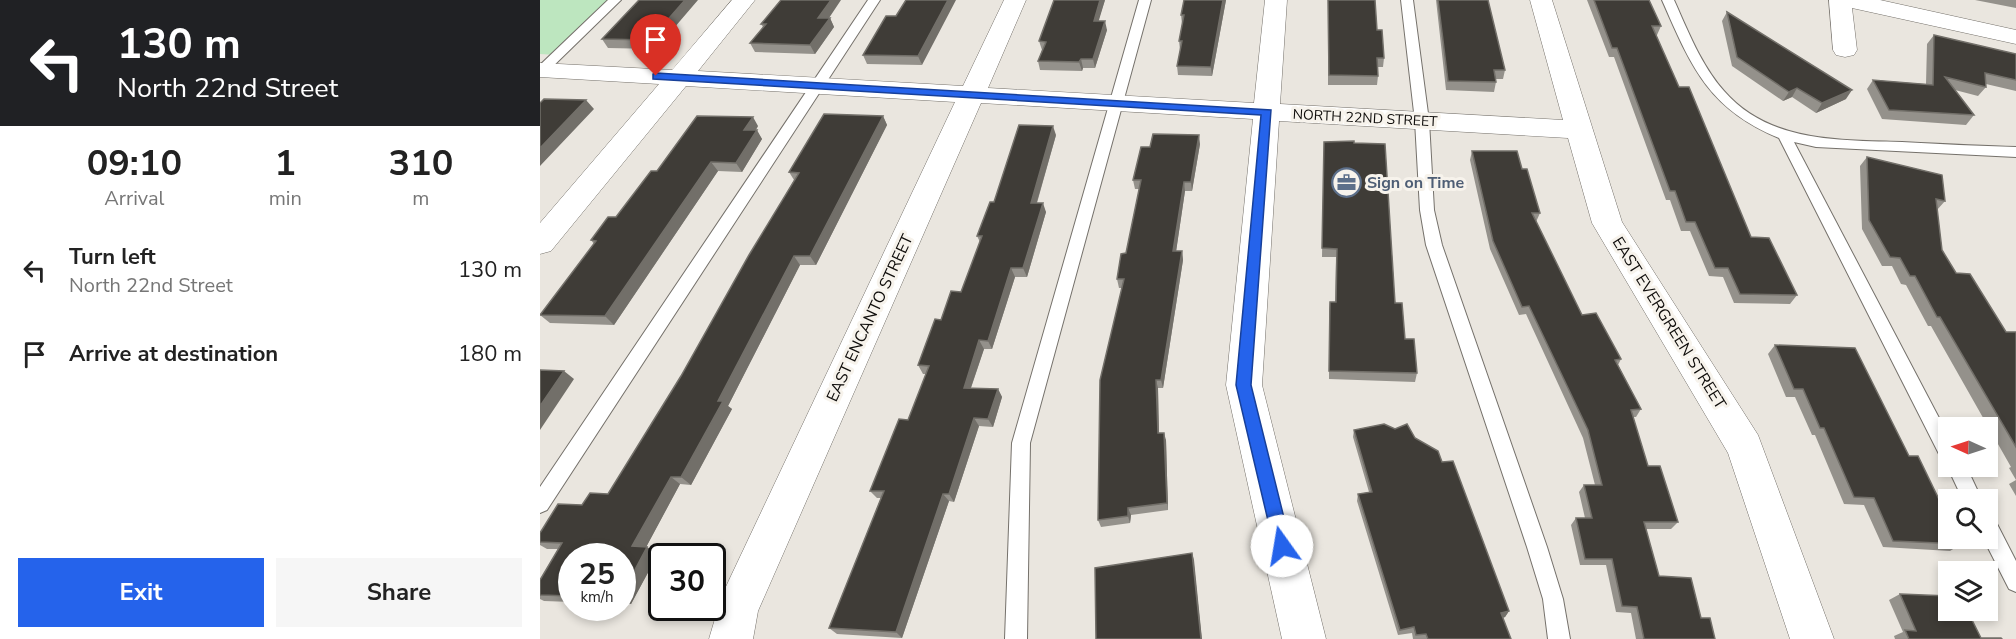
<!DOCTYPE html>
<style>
:root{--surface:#fff;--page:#f6f6f6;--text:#222;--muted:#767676;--accent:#2563eb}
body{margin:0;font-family:"Nunito Sans",sans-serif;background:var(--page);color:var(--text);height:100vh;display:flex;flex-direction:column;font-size:22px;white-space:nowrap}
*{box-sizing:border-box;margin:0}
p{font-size:20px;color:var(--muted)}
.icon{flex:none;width:33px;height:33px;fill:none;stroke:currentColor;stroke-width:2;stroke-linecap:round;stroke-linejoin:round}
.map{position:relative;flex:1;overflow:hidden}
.side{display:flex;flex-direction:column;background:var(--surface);width:540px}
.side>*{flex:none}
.guide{background:#202124;color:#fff;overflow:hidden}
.needle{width:39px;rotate:273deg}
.tools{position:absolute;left:1398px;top:417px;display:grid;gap:12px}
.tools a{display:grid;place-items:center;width:60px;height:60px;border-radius:0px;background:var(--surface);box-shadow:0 3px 9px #0003;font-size:30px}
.speed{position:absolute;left:18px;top:543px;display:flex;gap:12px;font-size:30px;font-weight:700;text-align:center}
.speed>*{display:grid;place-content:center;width:78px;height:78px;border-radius:50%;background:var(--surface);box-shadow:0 3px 9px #0003;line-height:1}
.speed small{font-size:15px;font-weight:400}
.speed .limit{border:3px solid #111;border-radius:9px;background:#fff;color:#111}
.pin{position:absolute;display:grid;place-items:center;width:51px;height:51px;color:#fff;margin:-62px -26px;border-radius:50% 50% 50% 0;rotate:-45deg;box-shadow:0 0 6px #0007}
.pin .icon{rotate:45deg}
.me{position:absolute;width:66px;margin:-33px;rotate:347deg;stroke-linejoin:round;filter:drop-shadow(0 0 4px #0008)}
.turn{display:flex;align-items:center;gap:21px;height:126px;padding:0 18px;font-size:27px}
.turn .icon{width:78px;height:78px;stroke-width:2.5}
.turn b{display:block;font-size:42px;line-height:51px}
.eta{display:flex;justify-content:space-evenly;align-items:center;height:102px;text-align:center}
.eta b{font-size:36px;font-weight:700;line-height:42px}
.cta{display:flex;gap:12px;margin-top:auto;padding:12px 18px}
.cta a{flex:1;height:69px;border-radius:0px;background:var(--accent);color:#fff;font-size:24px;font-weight:700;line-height:69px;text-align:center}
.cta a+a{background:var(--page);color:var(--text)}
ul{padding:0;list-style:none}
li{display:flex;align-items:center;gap:18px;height:84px;padding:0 18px}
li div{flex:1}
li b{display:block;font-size:22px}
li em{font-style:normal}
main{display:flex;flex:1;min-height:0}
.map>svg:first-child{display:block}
</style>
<main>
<section class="side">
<div class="guide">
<div class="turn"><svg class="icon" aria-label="left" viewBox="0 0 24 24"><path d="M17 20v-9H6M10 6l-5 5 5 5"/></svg><div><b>130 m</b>North 22nd Street</div></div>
</div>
<div class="eta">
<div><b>09:10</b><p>Arrival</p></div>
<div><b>1</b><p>min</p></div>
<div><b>310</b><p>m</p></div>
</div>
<ul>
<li><svg class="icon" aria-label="left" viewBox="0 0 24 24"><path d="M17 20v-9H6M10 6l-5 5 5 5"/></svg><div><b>Turn left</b><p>North 22nd Street</p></div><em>130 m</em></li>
<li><svg class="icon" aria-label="arrive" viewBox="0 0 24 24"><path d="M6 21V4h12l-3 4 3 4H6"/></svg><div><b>Arrive at destination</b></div><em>180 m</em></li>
</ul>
<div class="cta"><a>Exit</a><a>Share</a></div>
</section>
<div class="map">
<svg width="1476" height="639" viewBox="0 0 1476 639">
<rect width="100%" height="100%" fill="#eae6df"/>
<path fill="#bde6bf" d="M0,0h73l-57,55 -16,-1z"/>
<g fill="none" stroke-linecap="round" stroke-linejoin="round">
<defs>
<path id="service" d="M68,0h13l-77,75 -4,1v-11z
M328,0h12l-333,510 -7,3v-26z
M599,0h12l-121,443 -3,196h-22l7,-196z
M861,0h12l16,121 5,89 8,35 105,302 16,52 7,40h-22l-5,-40 -16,-52 -101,-302 -6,-35 -5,-89z
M1122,0h12c14,31 27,65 50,91 45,52 116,49 178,51 38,2 76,4 114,5v10l-200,-10 -22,-5 154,293v25l-7,-2 -162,-320c-71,-29 -88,-72 -117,-138z
M1408,462v4h18l16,34h-19l-16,-34z
M1448,518l7,2 21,41v31l-7,-3 -26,-51h5z"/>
<path id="minor" d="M192,0h23l-57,71 265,15 41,-86h22l-38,88 266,15 11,-103h22l-7,104 283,16 -33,-120h22l70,222 136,213 76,204h-44l-62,-186 -136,-230 -24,-85 -289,-17 -17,264 64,254h-44l-56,-254 27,-266 -272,-16 -223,508 -5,28h-44l13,-44 233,-493 -269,-16 -135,165 -11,3v-31l119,-139 -119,-7v-14l132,7z
M1289,0h51l136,30v14l-164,-36 5,42 -3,5 -9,2 -9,-2 -3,-5z"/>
</defs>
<use href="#service" stroke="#75716b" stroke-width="2"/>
<use href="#minor" stroke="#75716b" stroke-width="1"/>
<use href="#service" fill="#fff" fill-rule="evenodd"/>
<use href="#minor" fill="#fff" fill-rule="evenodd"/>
</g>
<path fill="#94918b" d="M99,0l17,49 -48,-1 -6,-9z
M366,0l16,65 -55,-1 -4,-9 33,-39z
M565,0l-7,21 9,9 -12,38h-12l-1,3 -42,-1 -2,-9 4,-11 -3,-9z
M644,0h42l-14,76 -34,-1 -1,-9 4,-16h-1l-1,-9 3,-17 -1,-9z
M788,0h47l2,30 7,28 -1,9h-6l1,9 -1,9h-49z
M896,0h52l17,70 -2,9h-8l1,3 -2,10 -48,-2z
M1047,0h62l12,26 -4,9h-1l23,52 72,150 46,58 -7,9 -56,-1 -11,-26 -14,-1 -19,-45h-9l-11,-31h-4l-52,-143h-5z
M1435,0h41v8z
M1187,12l119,87 -30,14 -24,-16 -9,4 -51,-35 -10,-45z
M290,18l4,9 -19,27 -60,-2 -5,-9 13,-16 -2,-3z
M1394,35l82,19v37l-30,-7v3l-8,9 -23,-6 19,25 -8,10 -84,-6 -15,-30 6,-9 53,4 1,-40z
M343,116l4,9 -71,140h-16l-72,141 4,3 -41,76 -11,-1 -34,63 12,7 -27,50h-9v-48h-50v46l-28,-1 -4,-2v-19l18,-31h-11l-7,-4v-12l42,-28 26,-11 73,-118 113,-196 -5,-8z
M218,126l-2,4 6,9 -20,33 -24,-1 -104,154 -64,-2 -10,-8 54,-71 -3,-4 25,-23 41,-46z
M516,135l-19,68 9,9 -19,65h-12l-23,72h-8l-13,39 27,1 4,8 -9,30 -14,-1 -25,76 -5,-1 -47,137 -65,-4 -8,-6 52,-130h-4l-7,-7 38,-71 18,-46h-3l-5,-9 23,-45 20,-28 19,-50 -3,-6 17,-34z
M814,143l51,196 12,34 -2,9 -86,-3v-69l1,-8h5l1,-45h-14l2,-106z
M660,144l-8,47h-7l-9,60h6l1,9 -20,128h-5l1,45 7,7 2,70 -37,5 -1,8 -29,4 -3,-7 24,-232h-3l-2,-9 9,-26 13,-64h-4l-2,-9 17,-33z
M932,151l50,18 18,44 -4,9 46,93 39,44 -3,6 23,44 -5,8h-3l15,49 30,56 -7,7h-25l13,47 42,42 14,21h-79l-5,-26 -15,-1 -10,-47h-26l-9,-40 5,-7h9l-6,-26 5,-7h11l-12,-47 -57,-124 -7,1 -29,-66 -20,-89z
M1327,157l78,44 -8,9 5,40 14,23 50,59h10v164l-7,-12 7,-4 -7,-12 2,-1 -80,-141h-3l-22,-41 -5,-1 -9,-18h-10l-20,-37 -2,-63z
M1235,345l134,111 52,88 -11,7 -67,-4 -19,-42 -20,-1 -29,-69h-3l-17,-38h-9l-18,-43z
M814,430l61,8 27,24 67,149 -4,6 -2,1 8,21h-98l-1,-6 -14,2 -41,-134 1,-7 11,-2 -16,-55z
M1360,594l81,44 21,1h-107l-1,-3 9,-4 -14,-32z"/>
<path fill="#726f69" d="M145,0h13l-42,49 -6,-9z
M291,0h10l-18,27 -5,-9z
M408,0h8l-34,65 -4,-9z
M560,0h5l-9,30 -2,-9z
M683,0h3l-14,76 -1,-9z
M290,18l4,9 -19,27 -5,-9z
M565,21l2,9 -12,38 -2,-9z
M541,59l2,9 -1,3 -3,-9z
M1257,88l-5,9 -9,4 6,-9z
M1312,90l-6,9 -30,14 6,-10z
M46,100l8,9 -54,57v-18z
M343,116l4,9 -71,140 -6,-9z
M213,117l5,9 -8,13 -6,-9z
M513,126l3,9 -22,77 -3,-9z
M217,130l5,9 -20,33 -6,-9z
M659,135l1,9 -8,47 -1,-9z
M171,162l7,9 -104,154 -9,-9z
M644,182l1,9 -10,68 -2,-8z
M503,203l3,9 -19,65 -4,-9z
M642,251l1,9 -20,128 -2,-8z
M254,256l6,9 -72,141 4,3 -41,76 -10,-8 37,-76z
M471,268l4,9 -23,72 -4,-8z
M439,340l5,9 -16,47 -4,-8z
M24,371l10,8 -34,51v-24z
M616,380l2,8 1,53 -1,-8z
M458,389l4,8 -9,30 -5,-8z
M434,418l5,8 -25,76 -5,-8z
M624,433l2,7 2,70 -1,-7z
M131,477l9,7 -37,69 -11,-7z
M403,494l6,7 -47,137 -6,-6z
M588,508l3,7 -1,8 -2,-7z
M107,547l11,7 -27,50 -9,-5v-5z
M652,553l2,7 8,79h-1z
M969,611l-4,6 -8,2 4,-6z"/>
<path fill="#3f3c37" stroke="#726f69" stroke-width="1.5" d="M99,0h46l-35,40 -48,-1z
M241,0h50l-13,18h12l-20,27 -60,-2 16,-19h-5z
M366,0h42l-30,56 -55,-1 23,-39h10z
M514,0h46l-6,21h11l-12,38h-12l-2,3 -41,-1 8,-19 -7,-1z
M644,0h39l-12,67 -34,-1 5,-25h-3l5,-26h-3z
M788,0h47l2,30h5l2,28h-7l1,18 -49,-1z
M898,0h50l17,70h-11l2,12 -48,-1z
M1054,0h55l12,26h-9l27,61h10l62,150 18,1 28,57 -57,-1 -12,-26h-13l-20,-46h-9l-11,-31h-5l-53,-143h-5z
M1187,12l125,78 -30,13 -25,-15 -8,4 -52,-35z
M1394,35l82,19v26l-31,-7 1,14 -41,-10 29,38 -85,-5 -16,-30 60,5z
M4,99l42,1 -46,48v-45z
M284,114l59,2 -73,140h-16l-76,145h5l-42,76h-10l-39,69 15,1 -25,47v-38h-50v40l-32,-1v-15l22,-37 -22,-1v-9l18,-29 24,1 8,-12 18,1 73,-118 68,-121 50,-82 -10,-1z
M157,116l56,1 -9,13h13l-21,33 -25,-1 -106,154 -65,-1 56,-74 -5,-1 17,-23h8l35,-46h6z
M479,125l34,1 -22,77h12l-20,65h-12l-23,73 -9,-1 -15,48 34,1 -10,30 -14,-1 -25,76h-6l-47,138 -67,-4 55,-137h-14l29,-72 9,1 21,-54 -11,-1 17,-46 6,1 10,-29 10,1 21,-56h-5l13,-34h4z
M613,134l46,1 -8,47h-7l-11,69h9l-21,129h-5l2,53h6l3,70 -39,5v8l-30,4 2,-140 24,-101h-7l4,-25 5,-1 15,-73h-8l8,-33h9z
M814,141v2l31,1 10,159h7l3,36h9l3,34 -88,-2 1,-69h6l1,-53 -15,-1 2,-106z
M932,151h45l5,18h5l13,44h-8l50,102 14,-2 25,46 -6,1 26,49 -10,1 17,56h12l18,56h-34l15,54 32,2 10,40h9l5,21h-71l-7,-32 -15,-1 -10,-47h-27l-9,-41h16l-8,-33h18l-14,-55 -59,-124 -7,1 -29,-66z
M1327,157l75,18 3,26 -9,-2 6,51 14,23 14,1 36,58h10v115l-76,-130h-3l-22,-41h-5l-10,-18 -10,-1 -21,-37z
M1235,345l80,3 54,108h9l30,62v20h10l3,6 -68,-3 -19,-43 -20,-1 -30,-69h-4l-17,-39h-9z
M0,370l24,1 -24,35z
M844,424l11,5 12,-5 8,14 23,13 4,11 11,-1 56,150 -8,2 10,26h-83l-2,-5 -10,1 -2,-8 -14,3 -42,-136 14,-2 -18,-62z
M652,553l9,86h-105l-1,-71z
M1360,594l48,2v14h19l14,28h20l1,1h-93l-4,-9 11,1z"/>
<path fill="#2563eb" stroke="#184099" stroke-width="1.5" d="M116,73l615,37 -20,275 40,161 -3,6 -6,2 -6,-2 -2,-6 -38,-161 25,-270 -608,-36v-5z"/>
<defs>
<symbol id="office-ring" viewBox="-11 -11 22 22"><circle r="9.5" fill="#f7f3ec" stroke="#5c6f8a" stroke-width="1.5"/><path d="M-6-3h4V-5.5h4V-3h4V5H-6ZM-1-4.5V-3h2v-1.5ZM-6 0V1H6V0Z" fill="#5c6f8a"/></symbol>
</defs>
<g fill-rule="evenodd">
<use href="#office-ring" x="790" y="166" width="33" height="33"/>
</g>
<g text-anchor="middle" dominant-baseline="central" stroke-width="6" stroke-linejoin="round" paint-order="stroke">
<g font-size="14" fill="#0e0c0a" stroke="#f7f3ec">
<text transform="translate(825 118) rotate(3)">NORTH 22ND STREET</text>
</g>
<g font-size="16" font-weight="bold" fill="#4e5e75" stroke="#f7f3ec" text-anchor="start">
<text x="827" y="183">Sign on Time</text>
</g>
<g font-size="16" fill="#0e0c0a" stroke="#f7f3ec">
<text transform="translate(330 318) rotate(-65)">EAST ENCANTO STREET</text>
<text transform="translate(1129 323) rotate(58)">EAST EVERGREEN STREET</text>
</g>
</g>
</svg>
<div class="tools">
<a><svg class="needle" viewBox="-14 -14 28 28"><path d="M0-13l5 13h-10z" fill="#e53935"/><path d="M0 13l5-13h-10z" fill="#767676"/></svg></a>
<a><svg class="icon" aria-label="search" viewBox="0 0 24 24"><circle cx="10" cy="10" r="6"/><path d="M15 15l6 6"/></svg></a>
<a><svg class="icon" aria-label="layers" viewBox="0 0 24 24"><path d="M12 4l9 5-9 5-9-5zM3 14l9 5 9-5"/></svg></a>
</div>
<div class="speed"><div>25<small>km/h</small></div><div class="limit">30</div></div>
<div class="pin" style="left:116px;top:76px;background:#d93025"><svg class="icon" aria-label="arrive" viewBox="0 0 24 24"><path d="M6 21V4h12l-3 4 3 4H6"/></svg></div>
<svg class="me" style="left:742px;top:546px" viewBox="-20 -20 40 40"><circle r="19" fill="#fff"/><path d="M0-13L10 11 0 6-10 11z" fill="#2563eb"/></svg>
</div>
</main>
